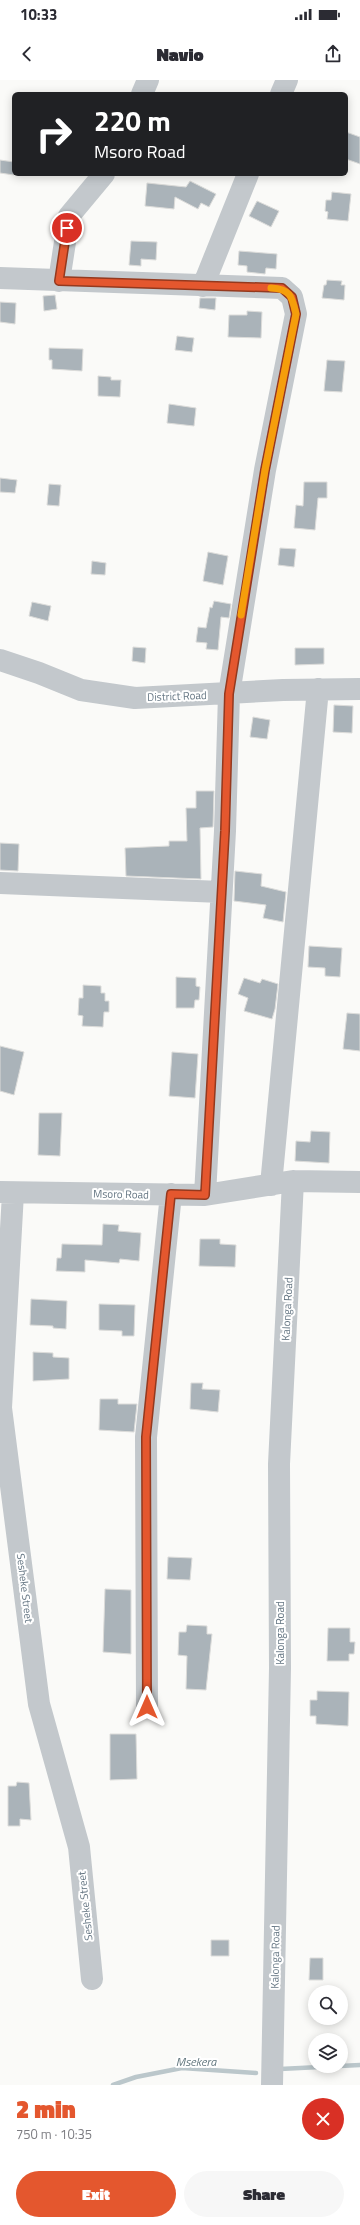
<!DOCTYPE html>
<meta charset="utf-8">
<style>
:root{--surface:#fff;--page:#f7f7f7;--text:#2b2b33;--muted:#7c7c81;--accent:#e4572e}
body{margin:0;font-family:"Titillium Web",sans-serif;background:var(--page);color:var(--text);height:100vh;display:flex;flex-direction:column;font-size:15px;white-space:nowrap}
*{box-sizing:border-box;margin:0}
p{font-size:13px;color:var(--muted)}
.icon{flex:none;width:22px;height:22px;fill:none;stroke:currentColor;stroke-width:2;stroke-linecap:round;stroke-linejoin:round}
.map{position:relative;height:2005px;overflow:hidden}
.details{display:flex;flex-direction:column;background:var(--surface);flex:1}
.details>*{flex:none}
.hud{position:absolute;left:12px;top:12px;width:336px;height:84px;border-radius:6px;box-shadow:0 2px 10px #0003;background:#202124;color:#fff;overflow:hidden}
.fabs{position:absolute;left:308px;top:1905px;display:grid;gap:8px}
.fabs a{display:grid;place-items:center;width:40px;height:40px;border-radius:50%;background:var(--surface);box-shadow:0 2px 10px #0003;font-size:20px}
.pin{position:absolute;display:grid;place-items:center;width:34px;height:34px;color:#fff;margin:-17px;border:2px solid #fff;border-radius:50%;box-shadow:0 1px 4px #0007}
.me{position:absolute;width:44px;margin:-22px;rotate:0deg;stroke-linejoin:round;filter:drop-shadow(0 0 3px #0008)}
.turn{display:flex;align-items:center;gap:14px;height:84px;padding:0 16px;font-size:18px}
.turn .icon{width:52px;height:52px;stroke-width:2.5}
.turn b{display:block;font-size:28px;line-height:34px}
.round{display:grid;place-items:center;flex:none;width:42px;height:42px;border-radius:21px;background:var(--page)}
.head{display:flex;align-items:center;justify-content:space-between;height:68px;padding:0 16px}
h1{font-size:24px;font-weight:800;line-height:30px;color:var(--accent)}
.primary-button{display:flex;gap:8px;margin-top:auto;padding:8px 16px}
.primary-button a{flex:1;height:46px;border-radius:24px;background:var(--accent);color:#fff;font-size:16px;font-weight:800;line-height:46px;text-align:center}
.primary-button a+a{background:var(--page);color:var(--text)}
.status{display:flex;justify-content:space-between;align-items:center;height:28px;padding:0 20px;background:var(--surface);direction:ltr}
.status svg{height:11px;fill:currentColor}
header{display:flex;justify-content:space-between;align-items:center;height:52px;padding:0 16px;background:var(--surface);font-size:18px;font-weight:800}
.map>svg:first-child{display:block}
</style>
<div class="status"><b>10:33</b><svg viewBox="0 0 49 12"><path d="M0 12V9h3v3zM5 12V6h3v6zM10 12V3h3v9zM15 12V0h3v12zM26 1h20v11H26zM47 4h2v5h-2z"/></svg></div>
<header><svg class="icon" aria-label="back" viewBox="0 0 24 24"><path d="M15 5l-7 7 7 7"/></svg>Navio<svg class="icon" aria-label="share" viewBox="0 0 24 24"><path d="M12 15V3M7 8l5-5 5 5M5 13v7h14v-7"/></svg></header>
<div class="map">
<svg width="360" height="2005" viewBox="0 0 360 2005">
<rect width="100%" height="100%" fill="#fafaf8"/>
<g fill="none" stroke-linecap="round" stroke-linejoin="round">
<path stroke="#bbc7cb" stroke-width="4.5" d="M280,1989l80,-4
M113,2005l23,-8 46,-9 74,5"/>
</g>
<path fill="#aab3b9" stroke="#dcdcda" d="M346,52l14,5v27l-14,-5z
M0,80l14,2v13l-14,-2z
M190,101l26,13 -7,13 -8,-4 -3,6 -23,-12 -1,12 -29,-3 2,-23 39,4z
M332,112l19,2 -3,27 -21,-2 1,-7 -3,-1 1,-11h5z
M257,121l22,10 -8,16 -22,-11z
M131,161l26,1 -1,18 -15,-1v7l-12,-1z
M239,171l38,3 -1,15 -10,-1 -1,6 -18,-2v-6l-9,-1z
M327,200l15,1 -1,4h4l-1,15 -22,-2 2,-13h2z
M55,215l2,14 -13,2 -1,-15z
M200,218h16l-1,12 -16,-2z
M0,222l16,1 -1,21 -15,-2z
M247,231l15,1 -1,26 -33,-1 1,-22h18z
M177,256l17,2 -2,14 -17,-2z
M49,268l34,1 -1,22 -30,-2v-9h-3z
M327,280l18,1 -3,31 -18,-1z
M98,296l13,1v3h10l-1,17 -22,-1z
M169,324l27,4 -2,18 -27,-3z
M0,398l17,2 -2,13 -15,-1z
M304,402h23v16h-9l-3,32 -21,-2 2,-23 7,1z
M49,404l12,1 -2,21 -12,-1z
M280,468l16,1 -2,18 -16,-2z
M208,472l20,4 -5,29 -20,-4z
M92,481l14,2 -1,12 -14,-1z
M214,521l17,3 -2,14 -8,-1 -3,33 -12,-1 1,-6 -11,-1 2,-15 8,1 4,-21 2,1z
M32,522l19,4 -3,15 -19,-5z
M133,567l13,1 -1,15 -13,-2z
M295,568h29v16l-29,1z
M334,625l19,1 -1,27 -19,-1z
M253,637l17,3 -3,19 -17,-2z
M196,711h18l-1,36 -13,1 1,51 -75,-3 -1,-28 44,-2v-5h18l-1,-33h10z
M0,763l19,1 -1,27 -18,-1z
M235,791l27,3 -1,12 25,6 -3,30 -20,-4 3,-13 -32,-4z
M309,866l33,2 -2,29 -15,-1v-8l-17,-1z
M176,897l20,1v8l4,1 -1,13h-4l-1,8h-18z
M244,898l16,5 2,-4 16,5 -3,25 -3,10 -28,-8 4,-13 -10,-4z
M83,905l18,1v7h4v8h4v11h-5l-1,15 -21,-1 1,-10 -5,-1 1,-17h4z
M347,933l13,1v37l-17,-2z
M0,966l24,6 -10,43 -14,-4z
M172,972l26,2 -3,44 -26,-2z
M39,1033h23l-2,43 -22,-1z
M311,1051l19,1 -1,31 -34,-2 1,-20 14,1z
M103,1144l16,1 -1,6 23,2 -2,28 -19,-2 -1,4 -34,-3v12l-29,-1 1,-13h4l1,-14 40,1z
M200,1159h20v5l16,1 -1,22 -36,-1z
M31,1219l36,2 -1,28 -13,-1v-2l-23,-1z
M99,1224l36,1 -1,31h-12v-5l-23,-1z
M33,1272l20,1v4l16,1v21l-36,2z
M191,1303h12l-1,6 18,1 -2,22 -28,-3z
M100,1319h18v5h19l-3,28 -35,-2z
M168,1477l24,1 -2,22 -23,-1z
M105,1509l26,1v64l-28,-2z
M187,1545l20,1v8h5l-6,56 -20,-1 1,-33 -9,-1 1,-23h7z
M328,1548h22v14h5l-1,12h-5v7h-22z
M317,1611l32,1 -1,34 -32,-2v-8h-6v-16h7z
M110,1654h26l1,45 -27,1z
M17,1702l12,1 2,37 -11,-1v7h-12v-40h8z
M211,1860h18v16h-18z
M310,1878h13v22h-14z"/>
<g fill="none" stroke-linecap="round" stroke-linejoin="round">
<path stroke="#c3c8cc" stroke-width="22" d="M142,14l6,-14
M281,14l6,-14
M0,198l282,10 10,9 4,17 -31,156 -36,224 -4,137 -20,364
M59,201l10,-65 35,-42
M203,206l45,-112
M0,580l39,13 42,17 54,8 148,-8 77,-1
M0,803l221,9
M271,1105l47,-496
M0,1112l205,3 88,-14 67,1
M13,1113l-12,215 38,296 40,143 13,132
M147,1627l-1,-270 25,-243
M272,2005l8,-417 -1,-204 14,-283"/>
</g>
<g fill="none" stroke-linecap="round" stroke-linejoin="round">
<defs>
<path id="route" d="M67,148l-8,53 223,7 10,9 4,17 -31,156 -36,224 -4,137 -20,364 -34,-1 -25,243 1,270"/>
</defs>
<use href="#route" stroke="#94391e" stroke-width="10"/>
<use href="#route" stroke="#e4572e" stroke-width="7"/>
<path stroke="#f59e0b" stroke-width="7" d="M241,535l24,-145 31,-156c-4,-17 -5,-25 -25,-26"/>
</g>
<g text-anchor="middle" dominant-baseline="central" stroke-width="4" stroke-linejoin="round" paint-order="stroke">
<g font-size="11" fill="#657683" stroke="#fff">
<text transform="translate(177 616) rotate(-2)">District Road</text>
<text transform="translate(121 1114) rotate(1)">Msoro Road</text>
<text transform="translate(287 1229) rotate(-87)">Kalonga Road</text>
<text transform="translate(25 1508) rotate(83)">Sesheke Street</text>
<text transform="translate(280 1553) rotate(-90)">Kalonga Road</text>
<text transform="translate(85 1826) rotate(-96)">Sesheke Street</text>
<text transform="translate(275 1877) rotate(-89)">Kalonga Road</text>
</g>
<g font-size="12" font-style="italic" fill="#60757c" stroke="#fff">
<text x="196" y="1981">Msekera</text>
</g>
</g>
</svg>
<div class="fabs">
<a><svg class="icon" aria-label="search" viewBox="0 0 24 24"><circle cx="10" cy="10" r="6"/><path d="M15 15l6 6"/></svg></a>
<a><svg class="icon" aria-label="layers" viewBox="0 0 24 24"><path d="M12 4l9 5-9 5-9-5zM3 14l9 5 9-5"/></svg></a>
</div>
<div class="pin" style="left:67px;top:148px;background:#d93025"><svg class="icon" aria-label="arrive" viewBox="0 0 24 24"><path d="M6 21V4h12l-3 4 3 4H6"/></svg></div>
<svg class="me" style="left:147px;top:1627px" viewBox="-20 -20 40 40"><path d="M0-17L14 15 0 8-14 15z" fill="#e4572e" stroke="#fff" stroke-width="4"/></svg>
<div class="hud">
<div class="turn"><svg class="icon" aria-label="right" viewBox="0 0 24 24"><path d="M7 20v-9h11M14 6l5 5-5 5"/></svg><div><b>220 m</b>Msoro Road</div></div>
</div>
</div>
<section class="details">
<div class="head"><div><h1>2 min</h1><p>750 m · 10:35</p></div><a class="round" style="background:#d93025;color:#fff"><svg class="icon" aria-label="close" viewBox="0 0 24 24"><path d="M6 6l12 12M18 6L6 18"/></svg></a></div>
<div class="primary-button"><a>Exit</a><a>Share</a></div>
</section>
